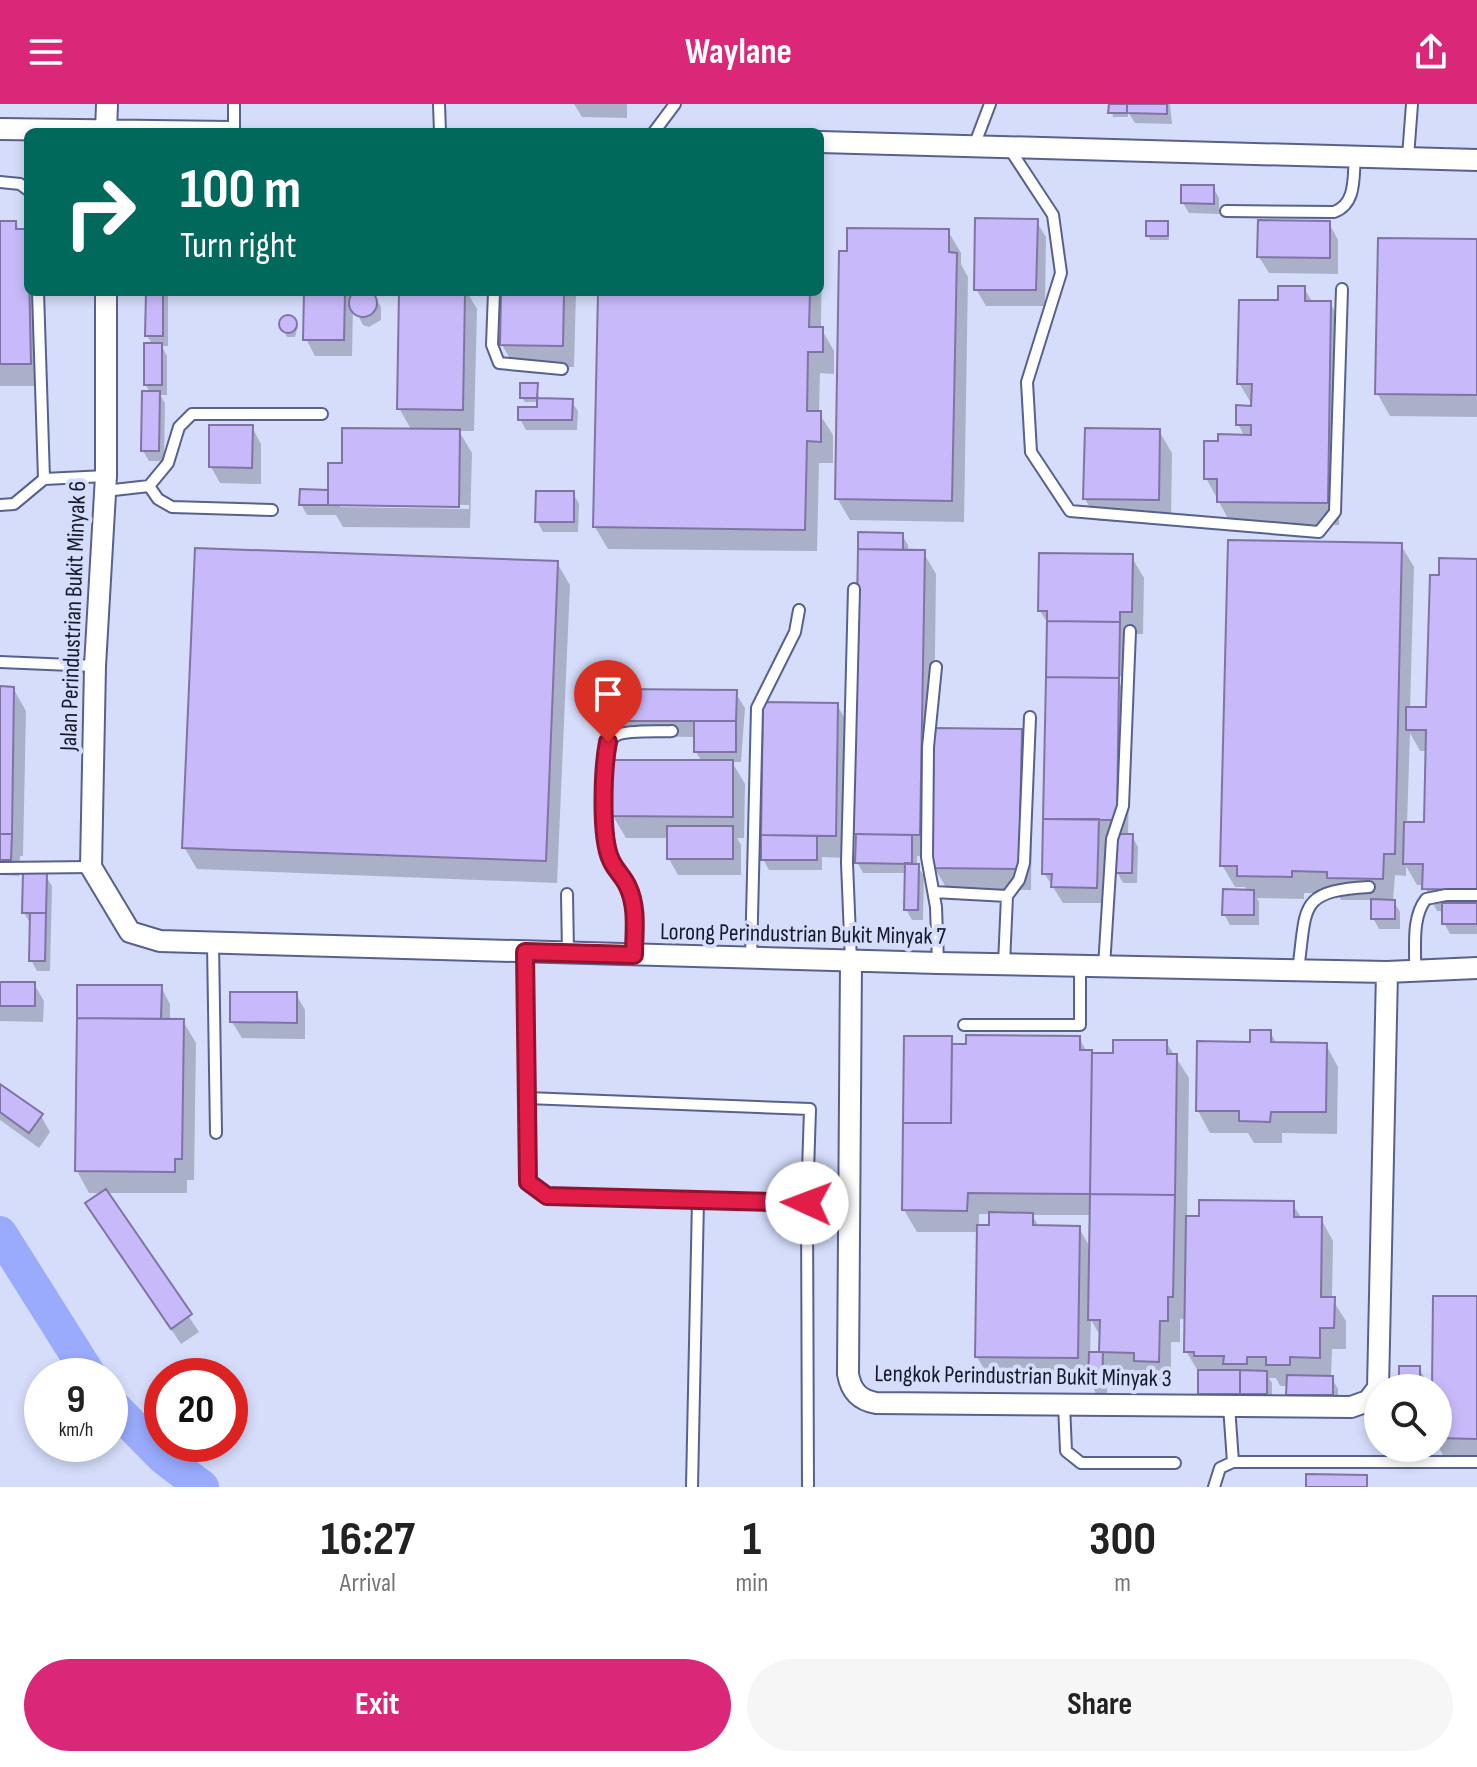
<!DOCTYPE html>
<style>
:root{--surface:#fff;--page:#f6f6f6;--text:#222;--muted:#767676;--accent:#db2777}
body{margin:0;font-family:"Sofia Sans Condensed",sans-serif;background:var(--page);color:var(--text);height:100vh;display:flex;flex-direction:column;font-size:30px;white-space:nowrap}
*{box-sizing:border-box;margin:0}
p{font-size:26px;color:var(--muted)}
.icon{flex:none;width:44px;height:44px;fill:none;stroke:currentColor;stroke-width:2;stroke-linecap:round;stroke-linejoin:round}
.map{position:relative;height:1383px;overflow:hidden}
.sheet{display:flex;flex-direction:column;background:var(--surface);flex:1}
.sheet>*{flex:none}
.guide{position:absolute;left:24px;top:24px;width:800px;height:168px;border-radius:12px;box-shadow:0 4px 12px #0003;background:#00695c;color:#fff;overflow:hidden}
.fabs{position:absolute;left:1364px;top:1270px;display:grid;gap:16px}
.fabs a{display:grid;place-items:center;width:88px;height:88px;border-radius:50%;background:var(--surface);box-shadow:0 4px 12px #0003;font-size:40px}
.speed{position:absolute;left:24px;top:1254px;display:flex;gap:16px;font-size:40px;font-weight:700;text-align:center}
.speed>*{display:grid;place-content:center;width:104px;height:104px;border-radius:50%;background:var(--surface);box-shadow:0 4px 12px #0003;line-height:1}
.speed small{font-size:20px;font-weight:400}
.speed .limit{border:12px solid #d22;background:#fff;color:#111}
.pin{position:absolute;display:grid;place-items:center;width:68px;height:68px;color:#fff;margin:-82px -34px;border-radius:50% 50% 50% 0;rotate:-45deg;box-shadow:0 0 8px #0007}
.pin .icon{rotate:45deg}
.me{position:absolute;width:88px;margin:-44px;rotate:272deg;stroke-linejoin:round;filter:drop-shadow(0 0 6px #0008)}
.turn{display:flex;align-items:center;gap:28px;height:168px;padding:0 24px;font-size:36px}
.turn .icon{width:104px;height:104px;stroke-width:2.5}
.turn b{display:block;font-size:56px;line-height:68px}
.eta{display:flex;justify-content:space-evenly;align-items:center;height:136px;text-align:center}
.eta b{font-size:48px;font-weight:700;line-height:56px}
.action{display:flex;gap:16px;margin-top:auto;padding:16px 24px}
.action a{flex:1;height:92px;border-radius:48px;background:var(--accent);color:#fff;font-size:32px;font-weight:700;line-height:92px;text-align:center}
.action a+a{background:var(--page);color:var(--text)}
header{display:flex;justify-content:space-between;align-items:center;height:104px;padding:0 24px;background:var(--accent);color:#fff;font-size:36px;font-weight:700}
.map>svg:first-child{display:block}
</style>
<header><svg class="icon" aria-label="menu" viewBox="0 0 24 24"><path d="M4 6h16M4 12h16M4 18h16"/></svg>Waylane<svg class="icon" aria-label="share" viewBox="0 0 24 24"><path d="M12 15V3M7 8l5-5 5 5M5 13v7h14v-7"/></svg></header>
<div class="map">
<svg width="1477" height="1383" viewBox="0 0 1477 1383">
<rect width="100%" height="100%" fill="#d5ddfb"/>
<path fill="#0003" fill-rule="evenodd" d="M574,0h53v14l-45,-1z
M1111,0h59l2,20 -37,-1 -7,-11v5h-15z
M1213,83l6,11v16l-30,-1 -6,-10z
M1036,117l10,16 -1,69h-59l-10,-17z
M0,119h15l5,8 8,61h15v94h-43z
M1167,119l2,17h-19l-2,-5z
M1329,119l9,17v34l-69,-1 -10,-16z
M948,127l13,22v11l7,13 -4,245 -114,-2 -13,-22z
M820,130l2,4 -1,90 13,23v23l-14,-1 -1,40 14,22v28h-14l-2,88 -209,-2 -13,-22 5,-235h220z
M1477,137v176l-87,-1 -13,-23z
M1304,184l9,15h17l13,22 -4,200 -108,-1 -25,-46 39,-41 -7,-13 16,-16 -15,-25 41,-81z
M148,188h19l1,3v51h-6l5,10v39h-7l5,8 -1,58h-15l-6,-10 7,-58 -4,-8 7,-40 -6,-9z
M306,188h43l2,4 7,-4h9l7,4 7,11v13l-12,7 -6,-2 -10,-19 -1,50h-37l-9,-17z
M401,188h66l10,17 -3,122h-15l13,22 -2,75 -127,-1 -7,-12h-29l-6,-11 29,-7 14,-32 68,-34 -13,-23zM340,399l129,2v4l-129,-2z
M503,188h73l-2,75h-59l-13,-22z
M288,213l10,9 -3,11h-8l-7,-13z
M537,281l2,15 32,1 7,10 -1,19h-51l-6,-11 19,-10v-7h-14l-3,-4z
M252,323l9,17v40l-41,-1 -9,-16z
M1159,327l13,22 -1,69 -73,-1 -13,-22z
M573,389l6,11 -1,28h-35l-6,-11z
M902,431l6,10v7h15l13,22 -2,156 87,1 12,22 -2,137 -84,-1 -13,-22v-11h-17v10l7,10 -1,44h-11l-6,-11 1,-36h-44l-6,-11 1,-23 -3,-6z
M1401,441l13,22 -4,142h18l13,-132 36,-16v373h-27l-6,-11v-12h-7l-13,-26h-7l-11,-19v10l-11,-1 -2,25 7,12v17h-21l-6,-11v-18h-32l-3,-7h-34v6l-47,-1 2,4v23h-29l-6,-11 24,-22 -3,-5h-10l-13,-22zM1410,629l10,18h7l-1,73h-19z
M1131,452l13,22 -1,56h-11l-4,55 -12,-20 -4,2 19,31 -3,134h4l6,11 -1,36h-14l-6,-11 1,-31h-11l-1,62h-43l-19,-30 5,-248 -9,-14z
M557,459l13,22 -13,298 -360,-14 -13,-22z
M0,584h13l13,23 -3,145h-3l-1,20 -19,-1z
M735,588l10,16 -4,54h-9l13,22 -1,54h-7l4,7v30h-63l-9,-16v-21h-43l-13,-22 89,-54 -6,-10v-15l-71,-1 -10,-16z
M765,600l72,1 13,22 -3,131 -25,-1v13h-53l-6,-11z
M45,771l7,11 -2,85h-13l-6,-11 -1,-37 -6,-10z
M0,880h34l10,17 -1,21 -43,-1z
M161,883l9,17v16l13,1 13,22 -2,137h-7v13h-81l93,139 -18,12 -94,-140 16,-11h-14l-12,-22z
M296,890l9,16v29l-63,-1 -10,-16z
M1270,928l7,12 49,1 12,22 -1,67 -55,-1v10h-28l-6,-10h-38l-12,-22 54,-67z
M951,934l4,8 124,-8 8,14 6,3h22l51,-13 23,36 -2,140 105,-15 10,16h19l12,22 -1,58 14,22v28h-14l-1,28 7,12v16h-43l-7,-11 1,-8h-9l-4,-8h-7l3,5v21h-66l-6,-11 -1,-20 -13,-22 1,-32h-7v23h-9v41h-22l-5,-9h-30l-6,-11 -1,31h-11l-6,-14 -100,-1 -13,-22 2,-125h-62l-13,-22zM979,1110h12v13h-12zM1032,1111h60l-1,34 -12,-21 -40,-1zM1091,1216l11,19 -1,15h-11z
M0,982l41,30 9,16 -11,16 -39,-28z
M1477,1194v162h-31l-8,-14v-58h-4z
M1419,1264l6,11v9h-24z"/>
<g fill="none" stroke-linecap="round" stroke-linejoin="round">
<path stroke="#9aabfd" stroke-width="34" d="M0,1129l90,143
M110,1299l54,55 38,29"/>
</g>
<path fill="#c8bafa" stroke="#7f74a3" stroke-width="2" d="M1109,0h18v9h-19z
M1127,0h40v10l-40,-1z
M1181,81h33v19l-33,-1z
M975,114l63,1 -2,71h-62z
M1258,116l72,1v37l-73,-1z
M0,117h16v8h12l3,135h-31z
M1146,117h22v15h-22z
M847,124l102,1v23l8,1 -5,248 -117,-2 4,-248h8z
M1378,134l99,1v156l-102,-1z
M1278,182h27v15h26l-3,202 -111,-1v-23h-13v-38h14v-7l33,1v-10h-15v-20l15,1 1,-22h-15l2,-84h39z
M349 199a14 14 0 1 1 28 0a14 14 0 1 1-28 0Z
M146,188h17v44h-18z
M304,188h41l-1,48h-41z
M399,188h66l-2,118 -66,-1z
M501,188h63l-1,54 -63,-1z
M598,188h212l-1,35h14v25h-15l-1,59h14v31l-14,-1 -2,89 -212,-3z
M279 220a9 9 0 1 1 18 0a9 9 0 1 1-18 0Z
M144,239h18v42h-18z
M520,279h18l-1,15h-17z
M142,287h18l-1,60h-18z
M537,294l36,1 -1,21h-54v-13h19z
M209,321h44l-1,43 -43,-1z
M342,324l118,1 -1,78 -131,-2v-42h14z
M1085,324l75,1 -1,71 -76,-1z
M300,385l28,1v15h-29z
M536,387h38v31h-39z
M858,428l45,1v17l-45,-1z
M1228,436l174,3 -7,311h-11l-1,25 -56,-1v-6l-35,-1v6l-55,-1v-10h-17z
M195,444l363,13 -12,300 -364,-13z
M858,445l67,1 -5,285 -67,-1z
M1039,449l94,1 -1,58h-12v10l-73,-1v-10h-9z
M1439,454l38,1v331l-55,-1 1,-25h-20l1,-42h20l2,-92h-20v-23h20l4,-132h9z
M1047,517l73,1 -1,56 -73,-1z
M1046,573l73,1 -2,142 -74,-1z
M0,582l14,1 -2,147h-12z
M614,585l123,1 -1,31h-123z
M763,598l75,1 -2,133 -75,-1z
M694,617h42v31h-42z
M934,624l88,1 -3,140 -87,-1z
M611,656h122v57l-122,-1z
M1043,715h56l-2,69 -46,-1 1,-13h-10z
M667,722h66v33h-66z
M0,730h12l-1,26h-11z
M856,730l56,1v29l-57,-1z
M1116,730h17l-1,39h-17z
M761,731l56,1v24h-56z
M905,759l14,1 -1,46h-14z
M23,769h24l-1,40h-24z
M1223,785l31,1v25h-32z
M1371,795l24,1v19h-24z
M1442,799h35v21h-35z
M30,809h16l-1,48h-16z
M0,878h35v24h-35z
M77,881h85l-1,34 -84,-1z
M230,888h67v31l-67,-1z
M77,914l107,1 -2,140h-7v13l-100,-1z
M1250,926h21v12l56,1 -1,69h-55l-1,10 -31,-1v-10h-43l1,-70 53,1z
M966,931l114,1v14h12l-2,144 -122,-1 -1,18 -65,-1 1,-87h48l1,-79h14z
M904,932h48l-1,87h-48z
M1113,936h54v14h10l-2,141 -85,-1 2,-141h21z
M0,980l43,30 -14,19 -29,-21z
M106,1085l86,125 -21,15 -86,-126z
M1090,1090l85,1 -2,102h-5v24h-8l-1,41 -25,-1v-8l-35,-1 1,-32h-12z
M1199,1096l95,1v16h28l-1,80h14l-1,31h-14v30l-30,-1v8h-24v-8h-19v7h-24l1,-8h-30v-4h-10l2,-136h13z
M989,1108l44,1v12l47,1 -2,132 -103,-1 2,-132h12z
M1433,1192h44v143l-39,-1v-50h-6z
M1089,1248h14l-1,32h-14z
M1399,1262h21v22h-21z
M1198,1266h42v24h-42z
M1240,1266l27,1v23h-27z
M1287,1271l46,1v19h-47z
M1306,1370l61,1v12h-61z"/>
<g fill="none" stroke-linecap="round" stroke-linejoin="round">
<defs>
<path id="service" d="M439,0l1,28
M234,28v-28
M654,28l21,-28
M974,42l16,-42
M1009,44l44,67 8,58 -34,109 4,70 39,59 249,21 16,-20 7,-223
M1408,53l4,-53
M0,78l20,2 8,6
M1226,107l108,1c23,-8 19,-36 21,-56
M38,188l6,187
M494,188l-2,53 7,18 63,6
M149,382l19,-23 11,-36 13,-13h130
M105,387l44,-5 9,13 14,8 100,3
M0,401l14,-1 30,-25 62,-3
M0,558l95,4
M936,563l-8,80 -1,110 9,50 2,56
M0,764l91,-1
M934,788l73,4
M567,790l1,59
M213,839l3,190
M525,848l3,230 19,14 260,7
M634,851c0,-16 3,-34 0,-50 -3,-18 -15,-28 -23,-44 -8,-18 -13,-117 6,-126 11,-5 42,-3 55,-4
M751,855l6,-251 38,-76 4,-22
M851,857l-4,-98 7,-274
M1004,860l3,-68 12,-16 5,-17 6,-146
M1104,863l8,-128 11,-33 7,-175
M1298,866c9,-63 -1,-79 71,-83
M1415,868c1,-24 -4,-54 11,-73l20,-4h31
M964,921h116v-59
M527,994l283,11 -3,94 1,284
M1064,1300l2,47 15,12h94
M1233,1358h244
M692,1383l6,-287
M1214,1383l6,-19 13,-6 -4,-56"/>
<path id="minor" d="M0,25l230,3
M106,28l1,-28
M820,38l657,18
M106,188v184l-11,190 -4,201 39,65 30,9 778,22 449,9 90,-4
M851,857l-3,413c3,17 11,26 28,29l475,4 17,-6 10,-13
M1378,1284l9,-416"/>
</defs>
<use href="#service" stroke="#57618d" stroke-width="14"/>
<use href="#minor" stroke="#57618d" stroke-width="24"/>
<use href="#service" stroke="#fff" stroke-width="10"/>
<use href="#minor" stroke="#fff" stroke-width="20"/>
</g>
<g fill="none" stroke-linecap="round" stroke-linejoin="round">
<defs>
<path id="route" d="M608,638c-5,26 -8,95 3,118 4,10 13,17 17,27 10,21 6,46 6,68l-109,-3 3,230 19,14 260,7"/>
</defs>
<use href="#route" stroke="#92132f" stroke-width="20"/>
<use href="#route" stroke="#e11d48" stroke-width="14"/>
</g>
<g text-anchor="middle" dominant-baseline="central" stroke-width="8" stroke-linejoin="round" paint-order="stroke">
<g font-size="24" fill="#16192b" stroke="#d5ddfb">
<text transform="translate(73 512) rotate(-88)">Jalan Perindustrian Bukit Minyak 6</text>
<text transform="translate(803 830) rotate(1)">Lorong Perindustrian Bukit Minyak 7</text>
<text transform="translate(1023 1272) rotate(1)">Lengkok Perindustrian Bukit Minyak 3</text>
</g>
</g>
</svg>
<div class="fabs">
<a><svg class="icon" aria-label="search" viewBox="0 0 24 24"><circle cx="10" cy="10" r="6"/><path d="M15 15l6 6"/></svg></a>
</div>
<div class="speed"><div>9<small>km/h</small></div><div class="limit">20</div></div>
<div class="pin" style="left:608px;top:638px;background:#d93025"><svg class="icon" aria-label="arrive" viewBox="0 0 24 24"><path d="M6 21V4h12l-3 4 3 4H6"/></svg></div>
<svg class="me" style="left:807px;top:1099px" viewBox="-20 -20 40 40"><circle r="19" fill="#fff"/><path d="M0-13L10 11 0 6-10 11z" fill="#e11d48"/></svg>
<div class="guide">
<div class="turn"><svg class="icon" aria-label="right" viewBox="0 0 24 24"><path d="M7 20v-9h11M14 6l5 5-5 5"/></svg><div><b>100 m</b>Turn right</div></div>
</div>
</div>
<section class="sheet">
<div class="eta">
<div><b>16:27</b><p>Arrival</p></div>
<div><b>1</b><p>min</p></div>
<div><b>300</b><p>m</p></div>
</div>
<div class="action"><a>Exit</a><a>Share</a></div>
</section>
